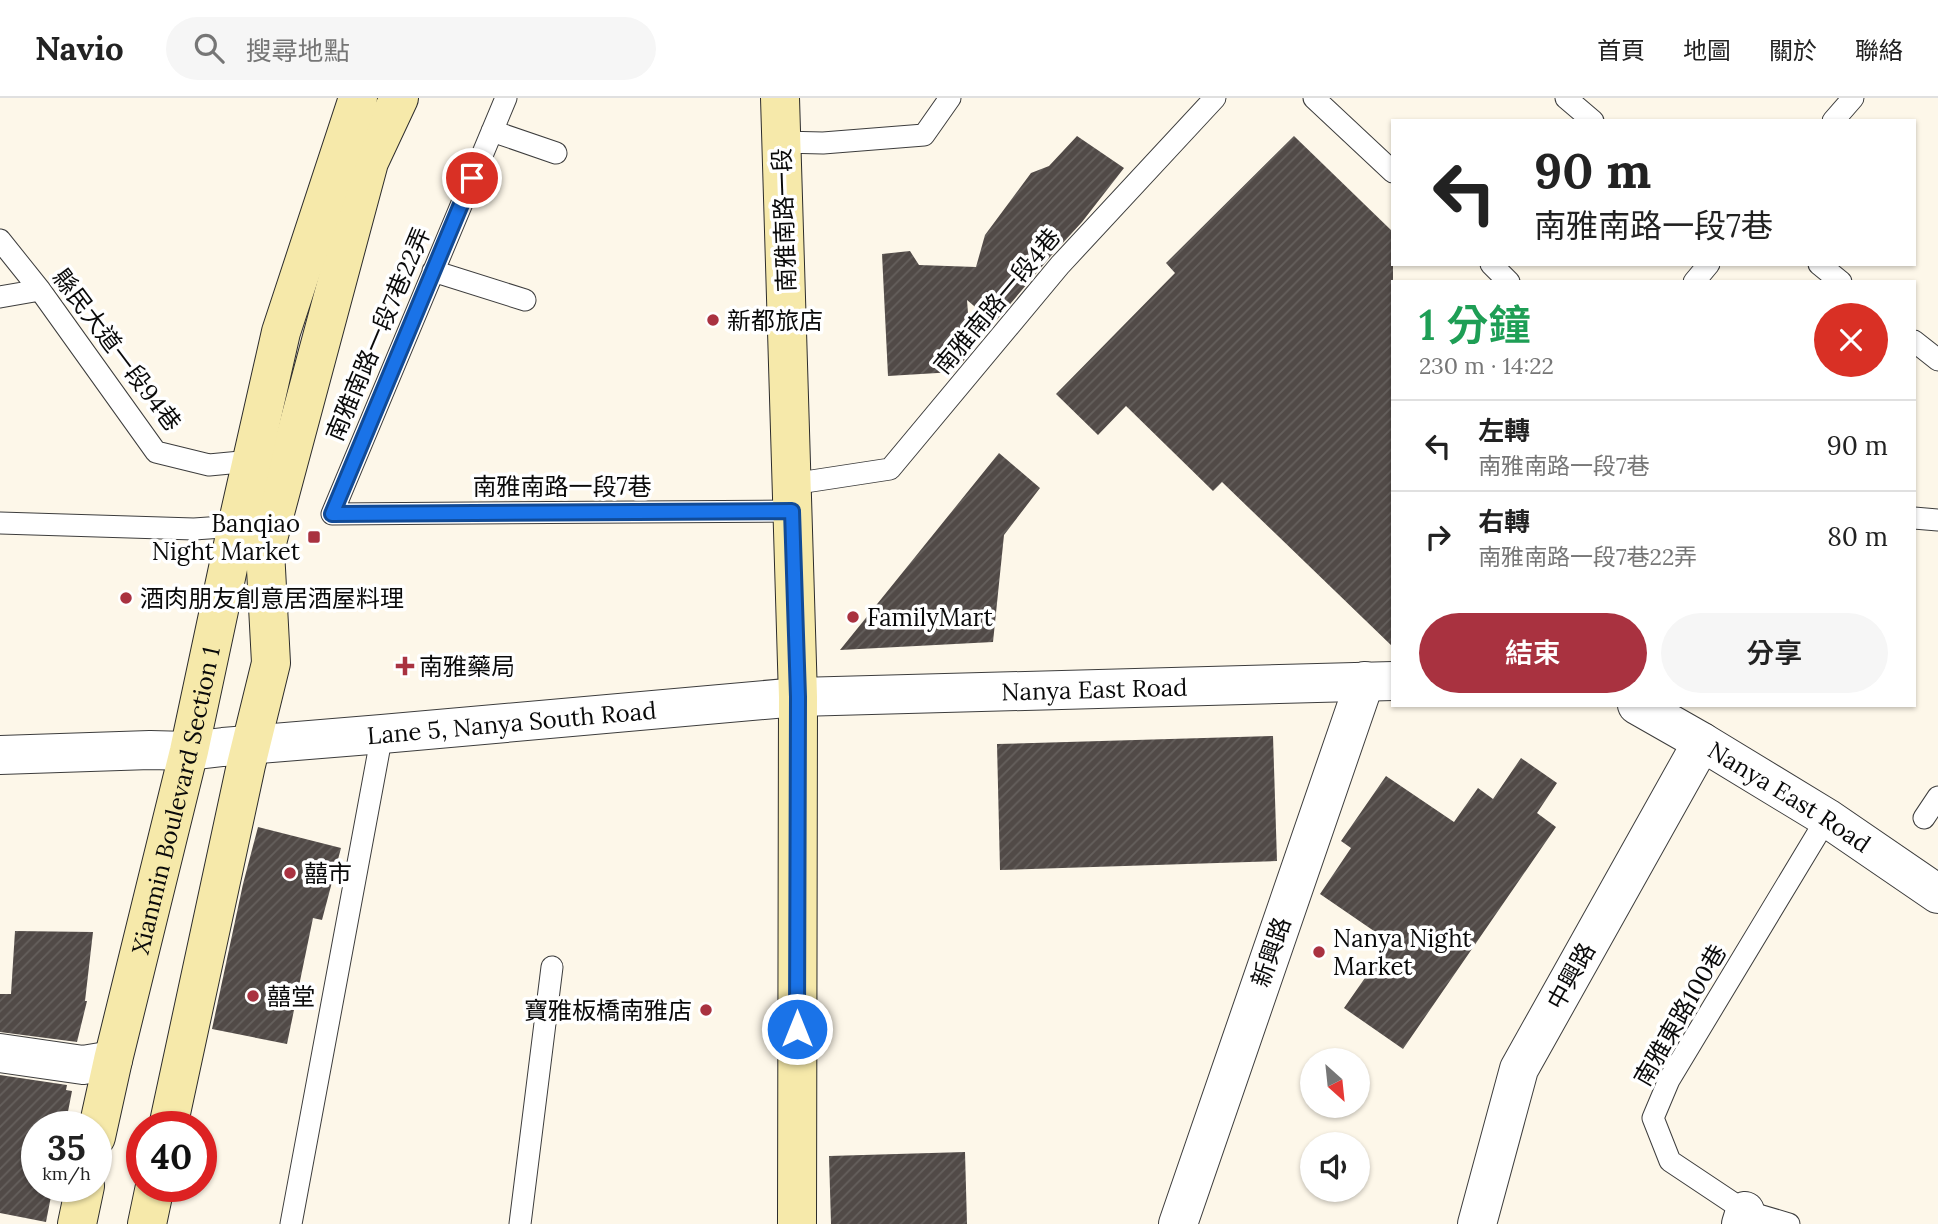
<!DOCTYPE html>
<html lang="zh-TW">
<meta charset="utf-8">
<style>
:root{--surface:#fff;--page:#f6f6f6;--text:#222;--muted:#767676;--line:#e0e0e0;--accent:#a93240}
body{margin:0;font-family:Lora,"Noto Sans TC",serif;background:var(--page);color:var(--text);height:100vh;display:flex;flex-direction:column;font-size:26px;white-space:nowrap}
*{box-sizing:border-box;margin:0}
p{font-size:23px;color:var(--muted)}
.icon{flex:none;width:38px;height:38px;fill:none;stroke:currentColor;stroke-width:2;stroke-linecap:round;stroke-linejoin:round}
.map{position:relative;flex:1;overflow:hidden}
.details{position:absolute;left:1391px;top:182px;width:525px;height:427px;display:flex;flex-direction:column;background:var(--surface);border-radius:0px;box-shadow:0 2px 5px #0004}
.details>*{flex:none}
.banner{position:absolute;left:1391px;top:21px;width:525px;height:147px;border-radius:0px;box-shadow:0 2px 5px #0004;background:#fff;color:var(--text);overflow:hidden}
.needle{width:46px;rotate:153deg}
.buttons{position:absolute;left:1300px;top:950px;display:grid;gap:14px}
.buttons a{display:grid;place-items:center;width:70px;height:70px;border-radius:50%;background:var(--surface);box-shadow:0 2px 5px #0004;font-size:35px}
.speed{position:absolute;left:21px;top:1013px;display:flex;gap:14px;font-size:35px;font-weight:700;text-align:center}
.speed>*{display:grid;place-content:center;width:91px;height:91px;border-radius:50%;background:var(--surface);box-shadow:0 2px 5px #0004;line-height:1}
.speed small{font-size:18px;font-weight:400}
.speed .limit{border:10px solid #d22;background:#fff;color:#111}
.pin{position:absolute;display:grid;place-items:center;width:60px;height:60px;color:#fff;margin:-30px;border:4px solid #fff;border-radius:50%;box-shadow:0 2px 7px #0007}
.me{position:absolute;width:77px;margin:-38px;rotate:0deg;stroke-linejoin:round;filter:drop-shadow(0 0 5px #0008)}
.turn{display:flex;align-items:center;gap:24px;height:147px;padding:0 28px;font-size:32px}
.turn .icon{width:91px;height:91px;stroke-width:2.5}
.turn b{display:block;font-size:49px;line-height:60px}
.round{display:grid;place-items:center;flex:none;width:74px;height:74px;border-radius:37px;background:var(--page)}
.summary{display:flex;align-items:center;justify-content:space-between;height:119px;padding:0 28px}
h1{font-size:42px;font-weight:600;line-height:52px;color:#1e9e55}
.cta{display:flex;gap:14px;margin-top:auto;padding:14px 28px}
.cta a{flex:1;height:80px;border-radius:42px;background:var(--accent);color:#fff;font-size:28px;font-weight:600;line-height:80px;text-align:center}
.cta a+a{background:var(--page);color:var(--text)}
ul{padding:0;list-style:none}
li{display:flex;align-items:center;gap:21px;height:91px;padding:0 28px;border-top:2px solid var(--line)}
li div{flex:1}
li b{display:block;font-size:26px}
li em{font-style:normal}
header{display:flex;align-items:center;gap:42px;box-sizing:border-box;height:98px;padding:0 35px;background:var(--surface);border-bottom:2px solid var(--line)}
header strong{font-size:33px}
nav{display:flex;gap:38px;margin-inline-start:auto;font-size:24px}
.search{width:490px;height:63px;background:var(--page);display:flex;align-items:center;gap:18px;box-sizing:border-box;padding:0 24px;border-radius:38px;color:var(--muted);font-size:26px}
.map>svg:first-child{display:block}
</style>
<header>
<strong>Navio</strong>
<div class="search"><svg class="icon" aria-label="search" viewBox="0 0 24 24"><circle cx="10" cy="10" r="6"/><path d="M15 15l6 6"/></svg>搜尋地點</div>
<nav><a>首頁</a><a>地圖</a><a>關於</a><a>聯絡</a></nav>
</header>
<div class="map">
<svg width="1938" height="1126" viewBox="0 0 1938 1126">
<defs>
<pattern id="building-hatch" width="6" height="6" patternUnits="userSpaceOnUse" patternTransform="scale(1.75)"><rect width="6" height="6" fill="#514a47"/><path d="M-1 1l2-2M0 6l6-6M5 7l2-2" fill="none" stroke="#65605d"/></pattern>
</defs>
<rect width="100%" height="100%" fill="#fdf7e9"/>
<path fill="url(#building-hatch)" d="M1077,38l47,32 -42,54 -32,35 -56,66 -27,-23 4,52 -17,20 -66,4 -6,-122 28,-3 9,14 57,2 9,-32 46,-62 18,-7z
M1294,38l99,96v415l-171,-165 -9,9 -87,-85 -28,29 -42,-41 119,-121 -9,-10z
M999,355l41,35 -36,47 -11,107 -153,8z
M1273,638l4,125 -277,9 -3,-126z
M1521,660l36,25 -20,30 19,14 -153,222 -59,-41 46,-66 -70,-48 31,-46 -10,-7 45,-65 68,46 24,-34 15,11z
M258,729l83,21 -19,72 -9,-2 -26,126 -75,-15 31,-145z
M15,833l78,1 -8,69h2l-10,41 -77,-10v-38h11z
M0,977l67,10 -1,5 6,1 -7,36h-28v59h16l-7,36 -46,-9z
M965,1054l2,72h-136l-2,-68z"/>
<g fill="none" stroke-linecap="round" stroke-linejoin="round">
<defs>
<path id="lane" d="M506,0l-174,416 460,-3
M1314,0l79,74
M1566,0l27,23
M1833,23l20,-23
M492,33l64,22
M781,44l42,1 101,-8 26,-37
M0,142l40,50 116,162 53,13 42,-4
M1491,166l18,18
M1819,166l22,18
M433,173l92,29
M1694,184l15,-18
M0,199l40,-7
M1914,243l24,19
M792,386l98,-15 170,-204 155,-167
M1914,420l24,2
M0,425l194,6 43,-3
M1924,720l14,-21
M291,1126l91,-490
M520,1126l32,-257
M1789,1126l-44,-13 -75,-50 -17,-43 16,-38 158,-262"/>
<g id="street">
<path id="s1" d="M1637,607l65,37 125,76 111,76"/>
<path id="s2" d="M0,657l150,-5 39,1 34,-4 159,-13 416,-37 595,-16"/>
<path d="M0,955l83,12 30,-5"/>
<path d="M1178,1126l187,-543"/>
<path d="M1477,1126l42,-155 183,-327"/>
<path d="M1741,1126l4,-13"/>
</g>
<g id="secondary">
<path d="M780,0l18,599 -1,527"/>
<path d="M168,1029l78,-362 25,-102 -6,-113 104,-388 30,-64"/>
<path id="s3" d="M96,1039l17,-77 76,-309 48,-225 44,-194 77,-234"/>
<path d="M77,1126l8,-38"/>
<path d="M147,1126l8,-38"/>
</g>
</defs>
<use href="#lane" stroke="#3d3d3d" stroke-width="23"/>
<use href="#street" stroke="#3d3d3d" stroke-width="40"/>
<use href="#secondary" stroke="#2c2c2c" stroke-width="40"/>
<use href="#lane" stroke="#fff" stroke-width="21"/>
<use href="#street" stroke="#fff" stroke-width="38"/>
<use href="#secondary" stroke="#f6e9aa" stroke-width="38"/>
</g>
<g fill="none" stroke-linecap="round" stroke-linejoin="round">
<defs>
<path id="route" d="M472,80l-140,336 460,-3 6,186 -1,332"/>
</defs>
<use href="#route" stroke="#114b97" stroke-width="18"/>
<use href="#route" stroke="#1a73e8" stroke-width="12"/>
</g>
<g fill="#a93240" stroke="#fff" stroke-width="2.5">
<circle cx="713" cy="222" r="7"/>
<rect x="307" y="432" width="14" height="14" rx="3.5"/>
<circle cx="126" cy="500" r="7"/>
<circle cx="853" cy="519" r="7"/>
<path d="M401.5 557.5h7v7h7v7h-7v7h-7v-7h-7v-7h7z"/>
<circle cx="290" cy="775" r="7"/>
<circle cx="1319" cy="854" r="7"/>
<circle cx="253" cy="898" r="7"/>
<circle cx="706" cy="912" r="7"/>
</g>
<g text-anchor="middle" dominant-baseline="central" stroke-width="7" stroke-linejoin="round" paint-order="stroke">
<g font-size="24" fill="#0a0a0a" stroke="#fff">
<text transform="translate(784 122) rotate(-92)">南雅南路一段</text>
<text transform="translate(997 203) rotate(-50)">南雅南路一段4巷</text>
<text transform="translate(378 236) rotate(-67)">南雅南路一段7巷22弄</text>
<text transform="translate(117 252) rotate(53)">縣民大道一段94巷</text>
<text x="562" y="388">南雅南路一段7巷</text>
<text stroke="none"><textPath href="#s2" startOffset="1097">Nanya East Road</textPath></text>
<text stroke="none"><textPath href="#s2" startOffset="513">Lane 5, Nanya South Road</textPath></text>
<text stroke="none"><textPath href="#s1" startOffset="178">Nanya East Road</textPath></text>
<text stroke="none"><textPath href="#s3" startOffset="346">Xianmin Boulevard Section 1</textPath></text>
<text transform="translate(1271 854) rotate(-71)">新興路</text>
<text transform="translate(1571 878) rotate(-61)">中興路</text>
<text transform="translate(1680 917) rotate(-60)">南雅東路100巷</text>
</g>
<g font-size="24" fill="#0a0a0a" stroke="#fff" text-anchor="start">
<text x="727" y="222">新都旅店</text>
<text x="300" y="425" text-anchor="end">Banqiao<tspan x="300" dy="28">Night Market</tspan></text>
<text x="140" y="500">酒肉朋友創意居酒屋料理</text>
<text x="867" y="519">FamilyMart</text>
<text x="419" y="568">南雅藥局</text>
<text x="304" y="775">囍市</text>
<text x="1333" y="840">Nanya Night<tspan x="1333" dy="28">Market</tspan></text>
<text x="267" y="898">囍堂</text>
<text x="692" y="912" text-anchor="end">寶雅板橋南雅店</text>
</g>
</g>
</svg>
<div class="buttons">
<a><svg class="needle" viewBox="-14 -14 28 28"><path d="M0-13l5 13h-10z" fill="#e53935"/><path d="M0 13l5-13h-10z" fill="#767676"/></svg></a>
<a><svg class="icon" aria-label="sound" viewBox="0 0 24 24"><path d="M4 9h4l5-4v14l-5-4H4zM17 9q2 3 0 6"/></svg></a>
</div>
<div class="speed"><div>35<small>km/h</small></div><div class="limit">40</div></div>
<div class="pin" style="left:472px;top:80px;background:#d93025"><svg class="icon" aria-label="arrive" viewBox="0 0 24 24"><path d="M6 21V4h12l-3 4 3 4H6"/></svg></div>
<svg class="me" style="left:797px;top:931px" viewBox="-20 -20 40 40"><circle r="17" fill="#1a73e8" stroke="#fff" stroke-width="3"/><path d="M0-11L8 9 0 5-8 9z" fill="#fff"/></svg>
<div class="banner">
<div class="turn"><svg class="icon" aria-label="left" viewBox="0 0 24 24"><path d="M17 20v-9H6M10 6l-5 5 5 5"/></svg><div><b>90 m</b>南雅南路一段7巷</div></div>
</div>
<section class="details">
<div class="summary"><div><h1>1 分鐘</h1><p>230 m · 14:22</p></div><a class="round" style="background:#d93025;color:#fff"><svg class="icon" aria-label="close" viewBox="0 0 24 24"><path d="M6 6l12 12M18 6L6 18"/></svg></a></div>
<ul>
<li><svg class="icon" aria-label="left" viewBox="0 0 24 24"><path d="M17 20v-9H6M10 6l-5 5 5 5"/></svg><div><b>左轉</b><p>南雅南路一段7巷</p></div><em>90 m</em></li>
<li><svg class="icon" aria-label="right" viewBox="0 0 24 24"><path d="M7 20v-9h11M14 6l5 5-5 5"/></svg><div><b>右轉</b><p>南雅南路一段7巷22弄</p></div><em>80 m</em></li>
</ul>
<div class="cta"><a>結束</a><a>分享</a></div>
</section>
</div>
